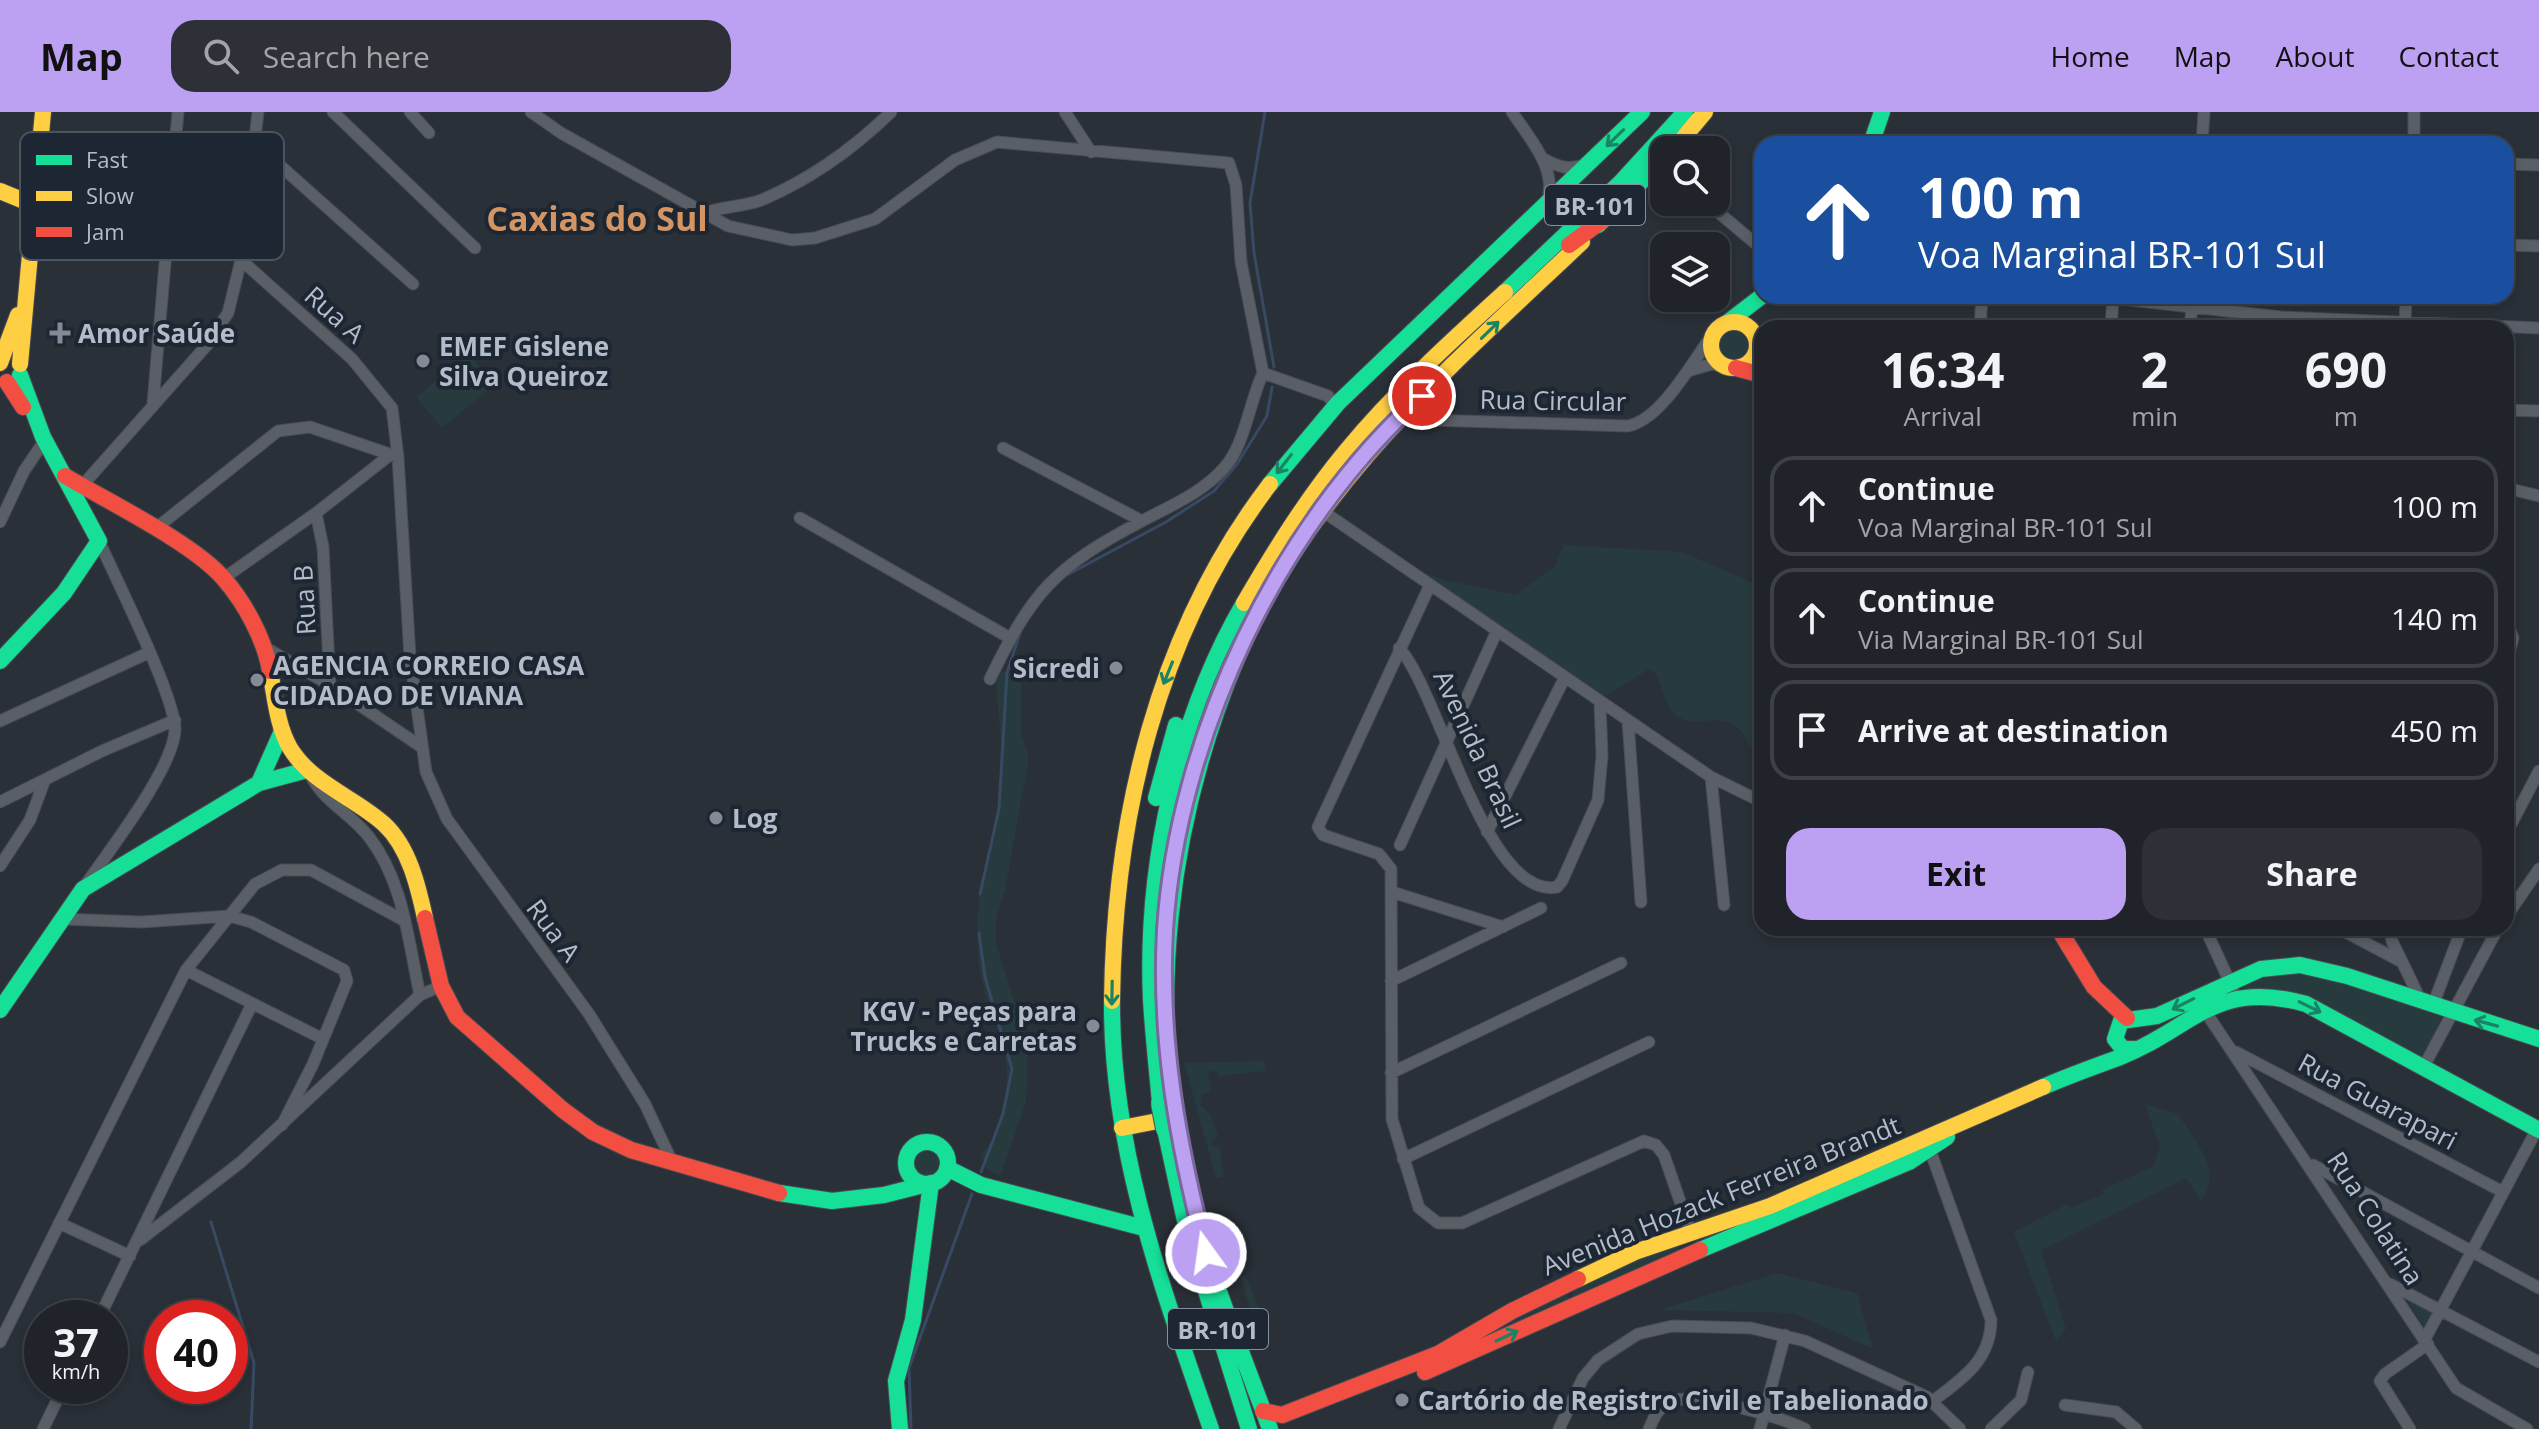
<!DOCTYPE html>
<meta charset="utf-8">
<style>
:root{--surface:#20242a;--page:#2d3036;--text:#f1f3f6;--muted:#a2a4a8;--line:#3d4147;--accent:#bca0f2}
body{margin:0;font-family:"Open Sans",sans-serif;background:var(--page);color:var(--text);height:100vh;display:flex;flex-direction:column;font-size:30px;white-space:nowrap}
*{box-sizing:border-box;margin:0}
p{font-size:26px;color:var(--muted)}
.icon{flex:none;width:44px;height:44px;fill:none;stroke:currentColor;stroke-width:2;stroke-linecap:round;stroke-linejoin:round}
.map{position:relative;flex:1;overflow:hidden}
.side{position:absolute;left:1754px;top:208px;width:760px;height:616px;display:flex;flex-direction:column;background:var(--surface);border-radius:24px;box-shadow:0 4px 12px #0003,0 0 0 2px var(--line)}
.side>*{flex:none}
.guide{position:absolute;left:1754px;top:24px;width:760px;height:168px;border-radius:24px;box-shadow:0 4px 12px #0003,0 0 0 2px var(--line);background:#1a4fa0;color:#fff;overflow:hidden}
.tools{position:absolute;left:1650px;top:24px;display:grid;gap:16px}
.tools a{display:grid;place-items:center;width:80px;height:80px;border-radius:16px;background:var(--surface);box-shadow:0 4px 12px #0003,0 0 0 2px var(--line);font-size:40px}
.speed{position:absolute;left:24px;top:1188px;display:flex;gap:16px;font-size:40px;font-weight:700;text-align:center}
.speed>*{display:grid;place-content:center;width:104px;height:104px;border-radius:50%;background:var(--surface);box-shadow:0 4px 12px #0003,0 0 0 2px var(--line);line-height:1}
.speed small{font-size:20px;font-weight:400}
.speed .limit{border:12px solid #d22;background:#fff;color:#111}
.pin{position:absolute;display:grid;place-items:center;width:68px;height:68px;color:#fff;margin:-34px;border:4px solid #fff;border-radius:50%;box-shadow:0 2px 8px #0007}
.me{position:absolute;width:88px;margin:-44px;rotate:346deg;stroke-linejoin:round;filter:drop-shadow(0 0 6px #0008)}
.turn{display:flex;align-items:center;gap:28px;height:168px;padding:0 32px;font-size:36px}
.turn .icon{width:104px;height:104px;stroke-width:2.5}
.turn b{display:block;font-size:56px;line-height:68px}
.eta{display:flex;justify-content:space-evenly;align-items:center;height:136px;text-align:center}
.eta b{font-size:48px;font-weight:700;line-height:56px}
.cta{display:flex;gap:16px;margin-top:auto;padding:16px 32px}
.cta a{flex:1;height:92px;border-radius:24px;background:var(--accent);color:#111;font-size:32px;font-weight:700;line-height:92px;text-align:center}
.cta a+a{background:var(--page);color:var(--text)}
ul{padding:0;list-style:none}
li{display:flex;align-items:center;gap:24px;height:100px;margin:0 16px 12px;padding:0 16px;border:4px solid var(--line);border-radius:24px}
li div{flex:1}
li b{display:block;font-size:30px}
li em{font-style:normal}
header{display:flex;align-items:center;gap:48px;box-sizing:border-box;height:112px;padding:0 40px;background:var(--accent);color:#111}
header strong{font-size:38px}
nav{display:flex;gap:44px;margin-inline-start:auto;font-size:28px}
.search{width:560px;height:72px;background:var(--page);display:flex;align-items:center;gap:20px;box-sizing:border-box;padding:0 28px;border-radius:24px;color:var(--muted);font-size:30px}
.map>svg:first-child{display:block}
</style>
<header>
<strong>Map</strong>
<div class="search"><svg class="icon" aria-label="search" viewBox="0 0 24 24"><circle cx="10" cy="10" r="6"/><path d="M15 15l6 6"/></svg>Search here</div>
<nav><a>Home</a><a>Map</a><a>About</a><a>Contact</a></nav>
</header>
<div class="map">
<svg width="2539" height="1317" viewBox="0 0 2539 1317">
<rect width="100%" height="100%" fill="#2a3038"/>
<path fill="#273a3e" d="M1718 233a16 16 0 1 1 32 0a16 16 0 1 1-32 0Z
M469,242l25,31 -52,43 -26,-31z
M1564,433l118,7 80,35v171c-15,-7 -14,-25 -28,-33 -20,-13 -43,7 -60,-12 -9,-10 -13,-28 -19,-41l-6,-3 -46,29 -192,-130 34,12 71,15 39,-29z
M1003,559l18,6v57l8,23 -24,134 -9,28v24l19,61 5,1 8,45 -2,52 -26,75 -14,-9 -5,-15c11,-7 13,-18 17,-31 25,-75 -10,-92 -19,-158 -8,-64 11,-108 20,-168 6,-41 -1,-81 -4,-121z
M2282,857l38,5 122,43 -21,47 -103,-60 -72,-15 -9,-9z
M1264,949l2,10 -48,5 -1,-5 -9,1 3,18 -9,5 -2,10 11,10 7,22 -6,3 1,7 6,-2 5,31 -8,2 -32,-115z
M2145,992l33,10c16,26 46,57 23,86l-15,-22 -145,72 25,79 -10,12 -42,-109 53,-28 3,4 34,-14 -2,-4 52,-24 6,-19z
M913 1051a14 14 0 1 1 28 0a14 14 0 1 1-28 0Z
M1675,1131l5,8 -107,46 -3,-8z
M1778,1161l79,20 16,56 -79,-36 -135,-3z
M1246,1164l18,44 -7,15 -16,-58z
M1567,1179l3,8 -105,49 34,-24z
M2404,1184l31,16 -9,18z"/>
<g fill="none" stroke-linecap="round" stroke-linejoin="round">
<path stroke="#384963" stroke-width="3" d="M1265,0l-15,91 4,50 20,114
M1067,463l99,-53 48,-31 23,-27 30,-48 5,-29
M980,782l19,-85 8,-136 13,-40
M979,821l6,44 27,92 -9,45 -22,58
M211,1110l43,141 -3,66
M911,1317l-2,-61 63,-174"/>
<defs>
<path id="street" d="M333,0l142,136
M410,0l19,21
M531,0l30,21 167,93 64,14 23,-2 60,-19 80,-59 42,-18 232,21 7,22 5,77 22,111
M1065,0l26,40
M1512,0c17,26 48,59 34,92
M256,32l157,140
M2202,32l2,-32
M2414,32v-32
M1542,46c16,9 27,13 44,6
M2506,52l33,1
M1706,90l56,47
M704,101c20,-7 41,-6 60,-14 46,-20 91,-52 127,-87
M2506,133l33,1
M241,148l111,99 40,49 6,49 12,200 16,115 21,47 142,195 56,90 28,60
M2094,184l187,21 258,11
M2405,215l1,-31
M1980,216l2,-32
M2111,216l2,-31
M2190,216l3,-32
M1688,259l24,-7 14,3
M1263,261l65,23 7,9
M153,291l25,-291
M2506,298l33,1
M1398,307l230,7c34,-7 64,-64 85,-92
M1003,336l139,73
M81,375l126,-142 21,-32 13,-53 17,-148
M2506,376l33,8
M1321,398l390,267 51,25
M316,401l7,34 7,138
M800,406l210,120
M0,410l24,-51 21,-31
M155,417l123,-98 32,-4 88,30
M224,466l92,-65 74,-58
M1430,473l-112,242 5,8 56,19 12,15 1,250 27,89 19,15h24l182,-82 12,4 8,10 27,78
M2506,507l7,19 -7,27
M266,536l64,37 90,61
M1399,536c39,40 87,253 158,239l5,-6 36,-81 4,-44 -2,-53
M990,567c43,-89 65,-112 152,-158 28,-15 60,-28 82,-53 21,-23 25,-65 39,-95
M0,609l148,-68
M1628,609l13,181
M310,662c13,28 41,39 59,63 35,45 39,104 51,158
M1711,665l13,128
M0,690l102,-51 73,-31
M1487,720l77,-153
M2506,722l33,-63
M1400,733l96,-212
M0,754l30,-46 14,-38
M86,772c23,-33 88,-117 89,-154 1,-32 -60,-153 -76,-189
M1392,780l111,35
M2506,805l33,-48
M62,807l80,3 87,-6 22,6 93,48 3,11 -34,83 -31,61
M2205,816l28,61
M2338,816l62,33
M2390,816l2,13 29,60
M186,858l137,69
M1391,869l150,-73
M2433,893l29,-77
M2205,899l251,377 71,41
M2236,940l267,140
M2423,956l75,-140
M1391,961l230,-110
M1930,1038l61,170c0,40 -28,58 -58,81
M1403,1047l246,-117
M2313,1053l226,123
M59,1111l71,33
M140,1128l101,-78 179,-167 21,-9
M2390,1172l149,78
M99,1206l153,-314
M2425,1227l112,-210
M0,1230l186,-372 69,-86 27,-14h29l92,50
M2065,1293l51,7 20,17
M43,1317l21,-43
M1559,1317l24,-51 15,-18 40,-26 34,-8 79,2 54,13 122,56 33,32
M1649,1317c5,-12 10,-23 23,-28 26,-9 107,16 133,28
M1760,1317l25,-94
M1991,1317l30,-29 7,-28
M2410,1317l-30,-48 5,-7 43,-30"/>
<path id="fast" d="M1871,32l11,-32
M1598,113l66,-66
M1505,180l117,-111 63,-69
M1728,210l34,-26
M1270,372l68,-81 304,-291
M1237,546c-69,165 -91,348 -51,524 20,84 54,165 84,247
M0,549l64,-68 35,-52 -56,-104 -23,-62
M259,671l23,-52
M1156,686l20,-73
M1112,889c-1,150 51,289 99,428
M0,898l83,-121 176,-106 48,-13
M2134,937h-11l-8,-10 6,-18 36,-5 104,-47 39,-4 47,11 192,63
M2043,975c25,-11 50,-20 75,-29 75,-29 96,-80 188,-54l233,126
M1160,991c-3,-34 -7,-69 -9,-103 -6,-133 26,-282 93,-397
M1165,1017l22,101 62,199
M906 1051a21 21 0 1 1 42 0a21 21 0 1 1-42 0Z
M947,1056l34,17 163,43
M779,1081l53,8 52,-6 47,-12 -18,137 -17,61 4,48
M1700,1138l209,-88 38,-25"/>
<path id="slow" d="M1673,38l32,-38
M0,79l34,14
M1711 233a23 23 0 1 1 46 0a23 23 0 1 1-46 0Z
M0,251l18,-48
M20,252l23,-252
M1244,491c31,-53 63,-105 102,-152 48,-58 104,-109 159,-159
M1237,546c73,-172 213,-291 345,-416
M270,559c5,25 7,55 20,77 22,36 64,49 94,76 25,23 34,62 41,94
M1112,889c2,-183 45,-369 158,-517
M1122,1016l51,-10
M1578,1167l57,-27 135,-46 273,-119"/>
<path id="jam" d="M1569,133l38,-28
M1736,256l26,7
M7,270l16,25
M65,364c42,25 130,68 159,103 21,24 41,61 46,92
M425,806l16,68 16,31 106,93 30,22 38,18 148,43
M2058,816l36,59 33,31
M1425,1260l275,-122
M1263,1299l19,4 156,-61 74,-43 66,-32"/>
</defs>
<use href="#street" stroke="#484c53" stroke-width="13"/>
<use href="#fast" stroke="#484c53" stroke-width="18"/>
<use href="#slow" stroke="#484c53" stroke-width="18"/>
<use href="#jam" stroke="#484c53" stroke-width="18"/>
<use href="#street" stroke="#5a5e66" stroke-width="11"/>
<use href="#fast" stroke="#16e098" stroke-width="16"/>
<use href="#slow" stroke="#ffcf43" stroke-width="16"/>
<use href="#jam" stroke="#f24e42" stroke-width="16"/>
<defs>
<path id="fast-bridge" d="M1160,991l5,26"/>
</defs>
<use href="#fast-bridge" stroke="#474c53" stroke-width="20" stroke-linecap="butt"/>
<use href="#fast-bridge" stroke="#16e098" stroke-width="18"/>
</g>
<defs><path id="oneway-shaft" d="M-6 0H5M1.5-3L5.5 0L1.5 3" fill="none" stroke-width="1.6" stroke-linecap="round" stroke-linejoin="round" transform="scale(2)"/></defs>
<g stroke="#1a8366">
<use href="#oneway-shaft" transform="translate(1615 26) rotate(136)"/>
<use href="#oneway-shaft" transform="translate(1490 218) rotate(-44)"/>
<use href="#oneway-shaft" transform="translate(1284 352) rotate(128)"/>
<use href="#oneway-shaft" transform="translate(1168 561) rotate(112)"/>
<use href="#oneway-shaft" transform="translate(1112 881) rotate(91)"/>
<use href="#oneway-shaft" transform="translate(2183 892) rotate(153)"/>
<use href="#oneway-shaft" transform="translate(2310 895) rotate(26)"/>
<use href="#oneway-shaft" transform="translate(2486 911) rotate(-165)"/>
<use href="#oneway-shaft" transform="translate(1507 1224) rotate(-25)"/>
</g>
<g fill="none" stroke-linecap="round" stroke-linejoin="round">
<defs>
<path id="route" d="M1206,1141c-28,-108 -47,-211 -41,-323 12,-192 114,-406 257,-534"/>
</defs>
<use href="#route" stroke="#7a689d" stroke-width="20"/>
<use href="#route" stroke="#bca0f2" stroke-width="14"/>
</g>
<g fill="#848b96" stroke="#1d2633" stroke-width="3">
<path d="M56 209h8v8h8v8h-8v8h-8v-8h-8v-8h8z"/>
<circle cx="423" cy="249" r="8"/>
<circle cx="1116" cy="556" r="8"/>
<circle cx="257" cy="568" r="8"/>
<circle cx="716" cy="706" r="8"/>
<circle cx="1093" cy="914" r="8"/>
<circle cx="1402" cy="1288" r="8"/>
</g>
<g text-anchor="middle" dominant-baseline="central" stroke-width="8" stroke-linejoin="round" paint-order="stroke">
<g fill="#1d2633" stroke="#878f9c" stroke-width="2">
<rect x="1545" y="73" width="100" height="40" rx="6"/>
<rect x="1168" y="1197" width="100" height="40" rx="6"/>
</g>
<g font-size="24" font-weight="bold" fill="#b4bcc9">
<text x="1595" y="93">BR-101</text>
<text x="1218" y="1217">BR-101</text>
</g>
<g font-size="26" fill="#b4bcc9" stroke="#1d2633">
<text transform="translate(335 202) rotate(42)">Rua A</text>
<text transform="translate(1553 288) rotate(1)">Rua Circular</text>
<text transform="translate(304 488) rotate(-93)">Rua B</text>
<text transform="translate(1478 637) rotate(65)">Avenida Brasil</text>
<text transform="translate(554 818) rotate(53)">Rua A</text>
<text transform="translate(2378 989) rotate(28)">Rua Guarapari</text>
<text transform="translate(1721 1083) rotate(-22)">Avenida Hozack Ferreira Brandt</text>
<text transform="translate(2376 1106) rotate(57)">Rua Colatina</text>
</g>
<g font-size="26" font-weight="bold" fill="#b4bcc9" stroke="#1d2633" text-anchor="start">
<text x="78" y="221">Amor Saúde</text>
<text x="439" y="234">EMEF Gislene<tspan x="439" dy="30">Silva Queiroz</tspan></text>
<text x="273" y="553">AGENCIA CORREIO CASA<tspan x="273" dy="30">CIDADAO DE VIANA</tspan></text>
<text x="1100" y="556" text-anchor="end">Sicredi</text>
<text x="732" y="706">Log</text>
<text x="1077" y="899" text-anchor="end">KGV - Peças para<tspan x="1077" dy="30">Trucks e Carretas</tspan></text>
<text x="1418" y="1288">Cartório de Registro Civil e Tabelionado</text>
</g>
<g font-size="34" font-weight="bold" fill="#d59563" stroke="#1d2633">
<text x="597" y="106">Caxias do Sul</text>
</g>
</g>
<rect x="20" y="20" width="264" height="128" rx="12" fill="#1d2633" stroke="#4a5360" stroke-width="2"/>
<rect x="36" y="43" width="36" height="10" fill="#16e098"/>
<rect x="36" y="79" width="36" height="10" fill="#ffcf43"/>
<rect x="36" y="115" width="36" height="10" fill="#f24e42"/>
<g font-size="22" fill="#b4bcc9">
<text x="86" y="56">Fast</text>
<text x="86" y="92">Slow</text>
<text x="86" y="128">Jam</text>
</g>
</svg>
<div class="tools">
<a><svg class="icon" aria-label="search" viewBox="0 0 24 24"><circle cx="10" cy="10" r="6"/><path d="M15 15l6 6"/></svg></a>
<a><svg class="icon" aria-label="layers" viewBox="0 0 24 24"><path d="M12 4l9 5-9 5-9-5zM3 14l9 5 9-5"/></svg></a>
</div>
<div class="speed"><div>37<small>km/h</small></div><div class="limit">40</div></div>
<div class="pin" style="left:1422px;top:284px;background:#d93025"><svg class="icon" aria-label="arrive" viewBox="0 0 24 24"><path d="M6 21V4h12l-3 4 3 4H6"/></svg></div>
<svg class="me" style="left:1206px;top:1141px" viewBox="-20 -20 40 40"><circle r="17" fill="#bca0f2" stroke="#fff" stroke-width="3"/><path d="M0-11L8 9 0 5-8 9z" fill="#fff"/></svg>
<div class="guide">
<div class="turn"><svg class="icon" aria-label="ahead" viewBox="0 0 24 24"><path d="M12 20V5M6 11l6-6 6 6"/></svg><div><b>100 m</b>Voa Marginal BR-101 Sul</div></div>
</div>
<section class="side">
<div class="eta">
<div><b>16:34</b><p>Arrival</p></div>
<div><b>2</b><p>min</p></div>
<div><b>690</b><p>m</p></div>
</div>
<ul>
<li><svg class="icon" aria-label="ahead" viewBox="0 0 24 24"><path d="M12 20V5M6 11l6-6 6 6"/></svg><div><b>Continue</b><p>Voa Marginal BR-101 Sul</p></div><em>100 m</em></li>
<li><svg class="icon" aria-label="ahead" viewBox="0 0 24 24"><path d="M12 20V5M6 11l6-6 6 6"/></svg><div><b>Continue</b><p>Via Marginal BR-101 Sul</p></div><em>140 m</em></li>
<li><svg class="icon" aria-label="arrive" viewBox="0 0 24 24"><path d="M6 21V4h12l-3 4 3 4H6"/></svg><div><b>Arrive at destination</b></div><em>450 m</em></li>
</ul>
<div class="cta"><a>Exit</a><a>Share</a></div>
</section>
</div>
